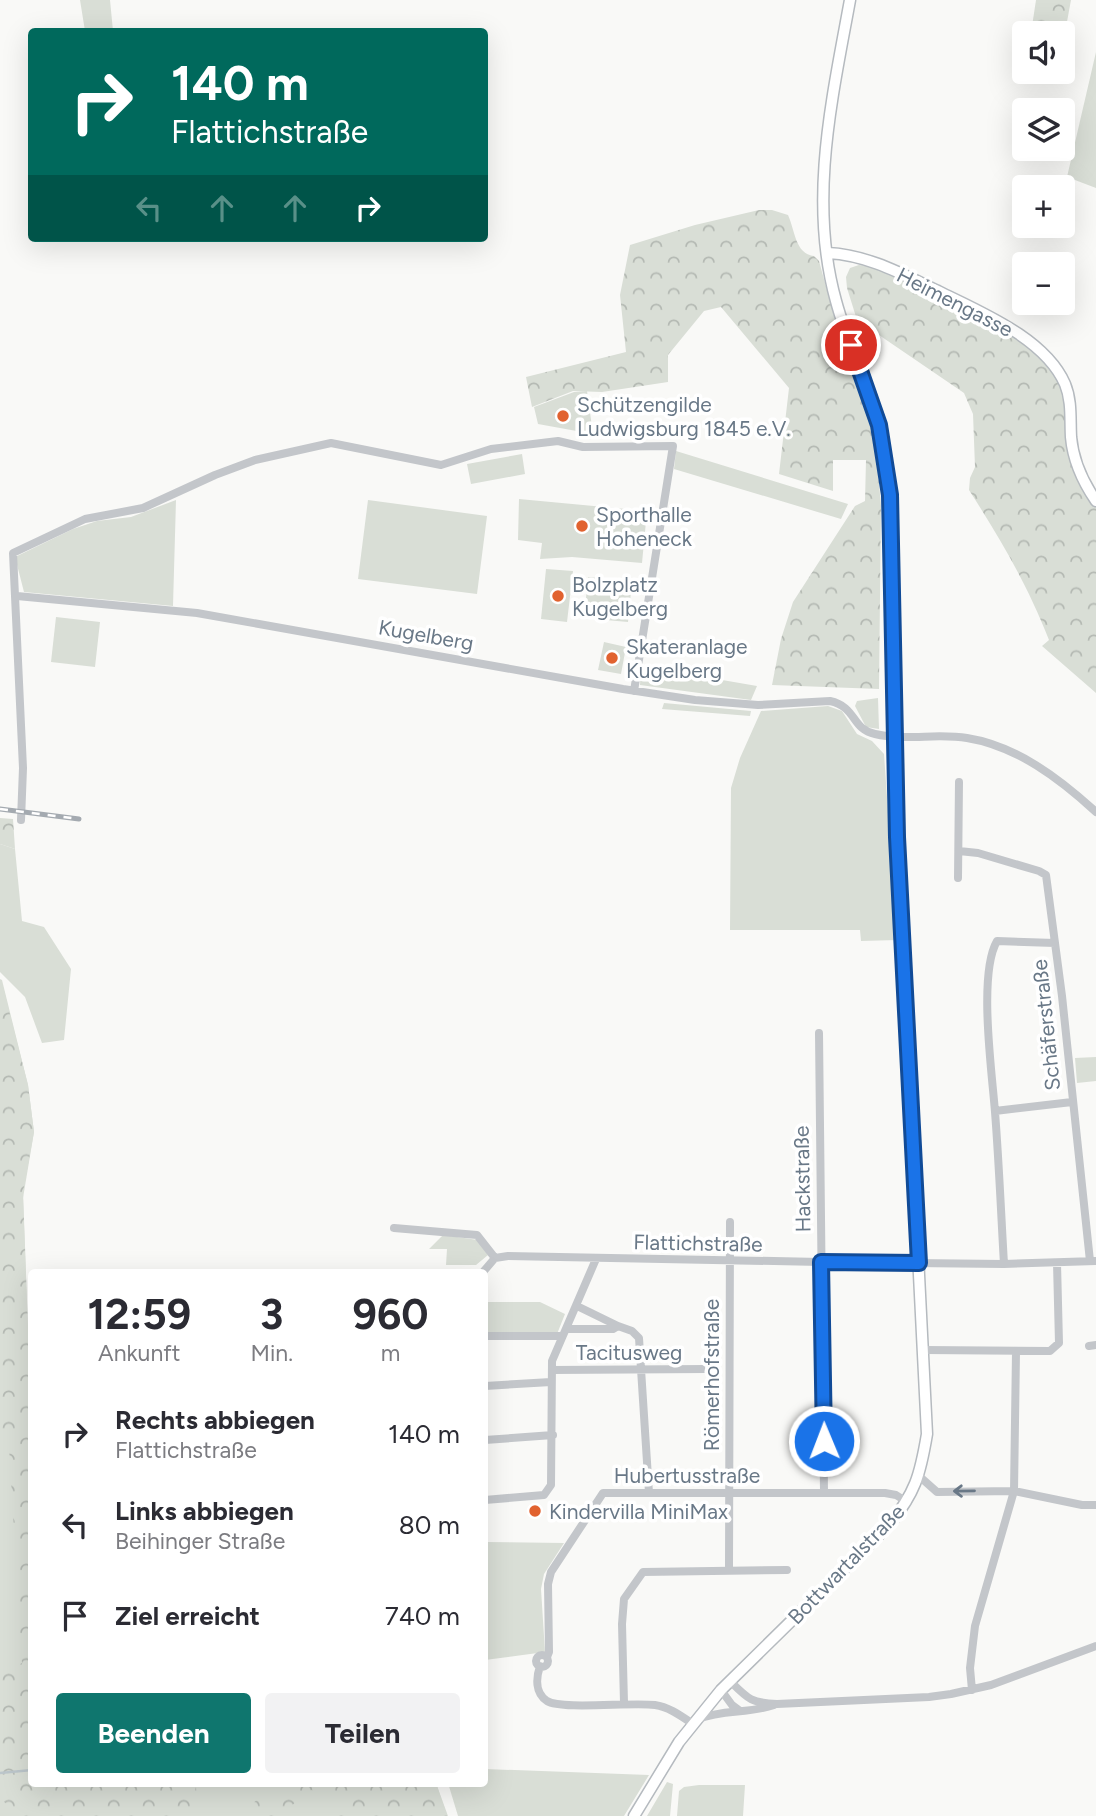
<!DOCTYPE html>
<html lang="de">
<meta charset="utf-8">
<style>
:root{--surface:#fff;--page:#f2f2f3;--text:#2b2b33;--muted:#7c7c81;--accent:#0f766e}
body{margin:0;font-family:Figtree,sans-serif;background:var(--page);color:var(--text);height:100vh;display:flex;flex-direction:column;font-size:26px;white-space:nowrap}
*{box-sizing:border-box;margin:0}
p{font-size:23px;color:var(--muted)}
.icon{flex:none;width:38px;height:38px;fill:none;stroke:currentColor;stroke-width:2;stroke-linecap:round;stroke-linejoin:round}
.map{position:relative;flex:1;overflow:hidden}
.side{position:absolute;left:28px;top:1269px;width:460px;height:518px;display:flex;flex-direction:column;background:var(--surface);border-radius:7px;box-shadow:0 7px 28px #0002}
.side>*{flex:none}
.top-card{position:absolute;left:28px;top:28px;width:460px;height:214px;border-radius:7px;box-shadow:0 7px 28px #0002;background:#00695c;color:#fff;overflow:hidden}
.buttons{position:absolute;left:1012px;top:21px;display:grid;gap:14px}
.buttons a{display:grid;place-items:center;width:63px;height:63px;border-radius:7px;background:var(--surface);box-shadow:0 7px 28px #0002;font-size:35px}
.pin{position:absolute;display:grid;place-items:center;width:60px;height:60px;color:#fff;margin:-30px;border:4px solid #fff;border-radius:50%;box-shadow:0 2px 7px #0007}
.me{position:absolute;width:77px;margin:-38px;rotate:359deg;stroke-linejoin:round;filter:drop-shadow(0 0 5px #0008)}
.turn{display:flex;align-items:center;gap:24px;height:147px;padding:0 28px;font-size:32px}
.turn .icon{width:91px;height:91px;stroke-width:2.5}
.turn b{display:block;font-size:49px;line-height:60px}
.lanes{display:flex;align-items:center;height:66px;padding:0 28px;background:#0003;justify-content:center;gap:35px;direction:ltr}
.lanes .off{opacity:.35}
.eta{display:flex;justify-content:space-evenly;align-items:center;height:119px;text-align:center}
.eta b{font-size:42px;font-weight:700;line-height:49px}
.primary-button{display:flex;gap:14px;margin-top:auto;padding:14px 28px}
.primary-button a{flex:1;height:80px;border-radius:7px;background:var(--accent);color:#fff;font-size:28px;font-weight:700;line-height:80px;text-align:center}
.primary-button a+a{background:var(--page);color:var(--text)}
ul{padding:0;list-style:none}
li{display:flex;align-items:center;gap:21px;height:91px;padding:0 28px}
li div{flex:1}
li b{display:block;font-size:26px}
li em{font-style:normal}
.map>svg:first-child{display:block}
</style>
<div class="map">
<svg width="1096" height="1816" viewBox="0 0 1096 1816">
<defs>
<pattern id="forest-crowns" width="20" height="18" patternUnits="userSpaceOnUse" patternTransform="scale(1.75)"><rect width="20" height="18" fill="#d9ded6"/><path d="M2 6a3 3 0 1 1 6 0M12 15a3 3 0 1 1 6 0" fill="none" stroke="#b4b9b3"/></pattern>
</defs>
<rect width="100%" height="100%" fill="#f9f9f7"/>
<path fill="#d9ded6" d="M80,0h30l3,31h-28z
M1096,52v136l-29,-11z
M587,391l6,43 -55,-10 -4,-17 40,-15z
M676,451l172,53 -7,15 -167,-50z
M522,454l3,20 -54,10 -4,-20z
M519,499l128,12 -5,52 -70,-6 -32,2 2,-16 -24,-3z
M176,500l-3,106 -149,-14 -9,-35 58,-28 24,-8 34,-4z
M368,500l119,16 -10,78 -119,-15z
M546,569l27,2 -6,51 -26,-3z
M588,577l44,4 -4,41 -44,-4z
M56,617l44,5 -5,45 -44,-5z
M604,642l22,5 -5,27 -23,-4z
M641,666l116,20 -6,14 -111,-15z
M878,698l1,31 -13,-2 -11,-21 2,-5z
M664,703l87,8 -1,5 -88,-7z
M828,706l14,5 15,23 15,7 12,13 13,186 -36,1 -1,-11h-130l1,-142 9,-30 21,-47z
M0,844l15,5 7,72 22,6 27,42 -7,71 -22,3 -17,-46 -25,-25z
M0,979l2,1 26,105 6,47 -11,66 9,237v348h404l12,33h-448z
M1096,1057v24l-19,2 -2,-25z
M443,1235l35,5 10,15 -12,10h-30l1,-16h-18z
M485,1302h55l25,12 -8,20h-72z
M485,1542l79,1 -20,31 -3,15 4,63 -60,8z
M485,1769l164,6 -25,41h-166l-10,-33h37z
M667,1782l6,2 -3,32h-23z
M699,1785h46l-2,31h-66l2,-25 5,-4z"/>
<path fill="url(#forest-crowns)" d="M1036,0h35l-9,49v-16h-31z
M759,210h13l16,5c7,15 7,39 26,41l5,5 20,73 31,88 7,39 4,45 -2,183 -107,-4 9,-46 12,-37 62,-96 10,-5 1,-41h-33v31l-54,-17 10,-86 -68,-81 -17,4 -36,44v27l-66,10 -29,-1 -41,16 -6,-30 100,-25 -6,-57 10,-50 65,-20z
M859,265l17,2 140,71 35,28 15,31v46l22,49 8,12v189l-54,-47 7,-6c-22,-56 -48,-100 -80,-150l1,-12 5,-11 -2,-53 -9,-21 -107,-73 -10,-32 -1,-11 4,-9z
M0,818l13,1 2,30 -15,-5z
M0,986l4,5 24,94 6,47 -11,60 9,243v348h154l10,4 2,29h-179l-19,-18v-124l22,-11 -13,-216 -9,-9z
M285,1783h151l11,33h-128l15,-12 -23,-14 -25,20 -3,6h-35l7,-15 17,-3z"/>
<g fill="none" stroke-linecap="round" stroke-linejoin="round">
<path stroke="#bcc6cb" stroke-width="2.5" d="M0,1773l32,-3"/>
<defs>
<path id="secondary" d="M828,253c40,2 74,21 110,38 42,21 107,47 127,93 7,17 5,35 6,53 2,23 12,45 25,64
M634,1816l45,-74 42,-52 168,-165c26,-32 31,-49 38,-91l-30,-597 -7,-342c-4,-31 -7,-64 -18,-94 -12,-33 -27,-66 -36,-100 -28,-100 -4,-202 14,-301"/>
</defs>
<use href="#secondary" stroke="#b5babf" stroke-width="13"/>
<path stroke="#c3c6ca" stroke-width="8" d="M17,596l180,17 426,76 72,11 63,5 72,-4c27,6 21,28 45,33 30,7 62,-1 92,4 50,8 93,41 129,74
M21,820l2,-52 -10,-215 72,-34 58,-11 72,-33 40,-15 76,-17 110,22 50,-16 67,-8 25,6 90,-1 -39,245
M959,851l19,2 61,18 7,4 16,121 28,265
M958,878l1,-96
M819,1033l5,459
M995,1111l77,-9
M394,1228l83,7 18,23
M1004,1264c-3,-51 -5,-101 -9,-152 -3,-40 -17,-138 2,-171l58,2
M483,1272l12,-14 13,-2 313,6 183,2 92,-3
M577,1306l41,20
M566,1329h47l5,-3 14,5 7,7 10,155
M485,1336h77
M1089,1346l7,-1
M925,1350l125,1 9,-8 -2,-80
M552,1370l154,-1
M485,1386l66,-4
M485,1440l68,-5
M919,1476l18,16 77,-1 68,14h14
M485,1500l59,-5 7,-10 1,-124 44,-102
M729,1569l1,-347
M536 1661a6 6 0 1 1 12 0a6 6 0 1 1-12 0Z
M547,1657l2,-5 -1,-68 3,-12 52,-79h282l11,2 11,7
M540,1666c-4,12 -5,27 7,35 15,9 84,1 108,4 14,2 26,11 38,19
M730,1681c18,18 21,22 47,23l152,-7 22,-3 40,-9 105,-39
M721,1690l11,15 8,6
M972,1690l-2,-22 5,-42 39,-135 2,-139
M624,1703l-2,-79 2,-25 19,-27 144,-2
M698,1719c25,-10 51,-5 76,-14"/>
<use href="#secondary" stroke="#fff" stroke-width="10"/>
<defs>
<path id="rail" d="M0,809l79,10"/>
</defs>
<use href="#rail" stroke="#a4aab0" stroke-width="5"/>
<use href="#rail" stroke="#fff" stroke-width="2.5" stroke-dasharray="8" stroke-linecap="butt"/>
</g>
<defs><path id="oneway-shaft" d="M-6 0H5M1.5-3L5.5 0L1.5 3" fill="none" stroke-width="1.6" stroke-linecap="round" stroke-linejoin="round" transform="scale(1.75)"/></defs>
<use stroke="#697887" href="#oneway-shaft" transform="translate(964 1491) rotate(179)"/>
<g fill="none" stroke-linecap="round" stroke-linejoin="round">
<defs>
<path id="route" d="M824,1441l-3,-179 98,1 -22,-426 -7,-342 -11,-70 -28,-80"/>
</defs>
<use href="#route" stroke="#114b97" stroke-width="18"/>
<use href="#route" stroke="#1a73e8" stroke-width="12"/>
</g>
<g fill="#e1622f" stroke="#fff" stroke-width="2.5">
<circle cx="563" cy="416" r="7"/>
<circle cx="582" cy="526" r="7"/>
<circle cx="558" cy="596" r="7"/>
<circle cx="612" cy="658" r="7"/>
<circle cx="535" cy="1511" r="7"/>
</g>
<g text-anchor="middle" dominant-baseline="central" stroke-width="7" stroke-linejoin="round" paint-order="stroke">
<g font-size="21" fill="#697887" stroke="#fff">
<text transform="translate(955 302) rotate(27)">Heimengasse</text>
<text transform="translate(426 635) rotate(10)">Kugelberg</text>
<text transform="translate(1046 1025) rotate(-96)">Schäferstraße</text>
<text transform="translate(802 1179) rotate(-91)">Hackstraße</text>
<text transform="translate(698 1243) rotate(1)">Flattichstraße</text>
<text x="629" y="1352">Tacitusweg</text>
<text transform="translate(711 1375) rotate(-90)">Römerhofstraße</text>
<text x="687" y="1475">Hubertusstraße</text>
<text transform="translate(846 1564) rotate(-46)">Bottwartalstraße</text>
</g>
<g font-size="21" fill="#697887" stroke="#fff" text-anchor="start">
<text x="577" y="404">Schützengilde<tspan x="577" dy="24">Ludwigsburg 1845 e.V.</tspan></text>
<text x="596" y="514">Sporthalle<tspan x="596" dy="24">Hoheneck</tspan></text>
<text x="572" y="584">Bolzplatz<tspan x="572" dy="24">Kugelberg</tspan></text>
<text x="626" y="646">Skateranlage<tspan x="626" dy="24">Kugelberg</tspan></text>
<text x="549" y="1511">Kindervilla MiniMax</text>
</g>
</g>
</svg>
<div class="buttons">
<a><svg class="icon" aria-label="sound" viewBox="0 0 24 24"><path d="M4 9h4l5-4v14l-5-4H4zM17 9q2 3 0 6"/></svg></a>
<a><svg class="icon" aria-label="layers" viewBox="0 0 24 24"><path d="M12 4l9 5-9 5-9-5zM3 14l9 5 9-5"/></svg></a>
<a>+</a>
<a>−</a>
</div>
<div class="pin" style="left:851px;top:345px;background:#d93025"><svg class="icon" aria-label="arrive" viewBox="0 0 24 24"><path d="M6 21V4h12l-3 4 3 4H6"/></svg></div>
<svg class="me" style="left:824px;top:1441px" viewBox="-20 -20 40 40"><circle r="17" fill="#1a73e8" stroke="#fff" stroke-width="3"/><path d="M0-11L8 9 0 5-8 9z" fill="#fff"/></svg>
<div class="top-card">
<div class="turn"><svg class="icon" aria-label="right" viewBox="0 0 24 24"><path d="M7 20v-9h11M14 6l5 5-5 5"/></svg><div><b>140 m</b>Flattichstraße</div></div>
<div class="lanes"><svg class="icon off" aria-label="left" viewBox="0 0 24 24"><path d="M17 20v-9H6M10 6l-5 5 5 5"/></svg><svg class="icon off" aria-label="ahead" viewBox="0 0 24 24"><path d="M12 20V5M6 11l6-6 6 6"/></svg><svg class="icon off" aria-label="ahead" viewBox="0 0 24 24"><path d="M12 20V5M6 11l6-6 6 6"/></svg><svg class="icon" aria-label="right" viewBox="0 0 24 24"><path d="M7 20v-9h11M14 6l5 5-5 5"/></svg></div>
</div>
<section class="side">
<div class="eta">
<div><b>12:59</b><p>Ankunft</p></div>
<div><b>3</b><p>Min.</p></div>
<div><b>960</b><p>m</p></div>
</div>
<ul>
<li><svg class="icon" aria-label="right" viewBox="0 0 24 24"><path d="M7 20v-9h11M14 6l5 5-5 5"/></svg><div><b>Rechts abbiegen</b><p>Flattichstraße</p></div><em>140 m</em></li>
<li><svg class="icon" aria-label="left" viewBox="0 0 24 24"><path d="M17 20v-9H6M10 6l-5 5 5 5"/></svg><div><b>Links abbiegen</b><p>Beihinger Straße</p></div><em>80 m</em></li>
<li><svg class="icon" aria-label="arrive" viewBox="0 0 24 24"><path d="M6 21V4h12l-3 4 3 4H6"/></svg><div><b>Ziel erreicht</b></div><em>740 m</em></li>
</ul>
<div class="primary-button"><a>Beenden</a><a>Teilen</a></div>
</section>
</div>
